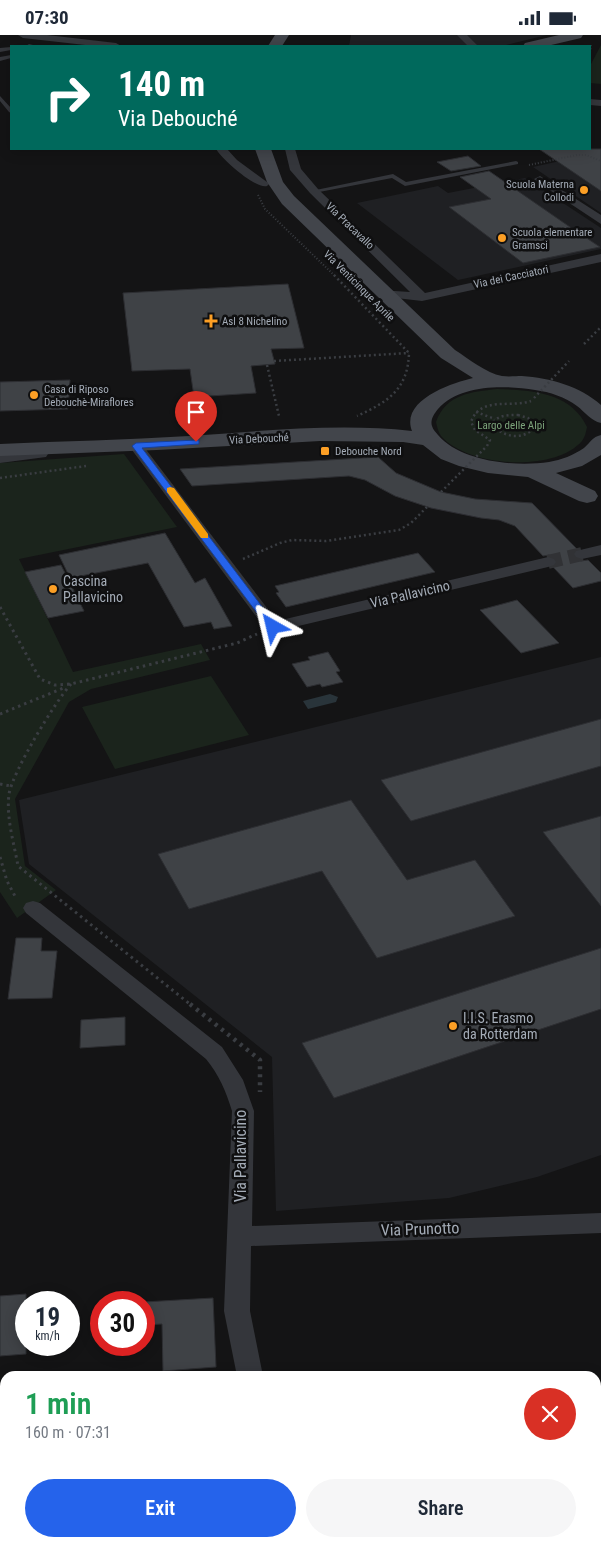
<!DOCTYPE html>
<meta charset="utf-8">
<style>
:root{--surface:#fff;--page:#f6f6f7;--text:#1f2937;--muted:#747a83;--accent:#2563eb}
body{margin:0;font-family:"Roboto Condensed",sans-serif;background:var(--page);color:var(--text);height:100vh;display:flex;flex-direction:column;font-size:19px;white-space:nowrap}
*{box-sizing:border-box;margin:0}
p{font-size:16px;color:var(--muted)}
.icon{flex:none;width:28px;height:28px;fill:none;stroke:currentColor;stroke-width:2;stroke-linecap:round;stroke-linejoin:round}
.map{position:relative;flex:1;overflow:hidden}
.details{position:absolute;left:0px;top:1336px;width:601px;height:176px;display:flex;flex-direction:column;background:var(--surface);border-radius:15px 15px 0 0;box-shadow:0 2px 12px #0003}
.details>*{flex:none}
.banner{position:absolute;left:10px;top:10px;width:581px;height:105px;border-radius:0px;box-shadow:0 2px 12px #0003;background:#00695c;color:#fff;overflow:hidden}
.speed{position:absolute;left:15px;top:1256px;display:flex;gap:10px;font-size:25px;font-weight:700;text-align:center}
.speed>*{display:grid;place-content:center;width:65px;height:65px;border-radius:50%;background:var(--surface);box-shadow:0 2px 12px #0003;line-height:1}
.speed small{font-size:12px;font-weight:400}
.speed .limit{border:8px solid #d22;background:#fff;color:#111}
.pin{position:absolute;display:grid;place-items:center;width:42px;height:42px;color:#fff;margin:-51px -21px;border-radius:50% 50% 50% 0;rotate:-45deg;box-shadow:0 0 5px #0007}
.pin .icon{rotate:45deg}
.me{position:absolute;width:55px;margin:-28px;rotate:323deg;stroke-linejoin:round;filter:drop-shadow(0 0 4px #0008)}
.turn{display:flex;align-items:center;gap:18px;height:105px;padding:0 25px;font-size:22px}
.turn .icon{width:65px;height:65px;stroke-width:2.5}
.turn b{display:block;font-size:35px;line-height:42px}
.round{display:grid;place-items:center;flex:none;width:52px;height:52px;border-radius:26px;background:var(--page)}
.headline{display:flex;align-items:center;justify-content:space-between;height:85px;padding:0 25px}
h1{font-size:30px;font-weight:600;line-height:38px;color:#1e9e55}
.primary-button{display:flex;gap:10px;margin-top:auto;padding:10px 25px}
.primary-button a{flex:1;height:58px;border-radius:30px;background:var(--accent);color:#fff;font-size:20px;font-weight:600;line-height:58px;text-align:center}
.primary-button a+a{background:var(--page);color:var(--text)}
.status{display:flex;justify-content:space-between;align-items:center;height:35px;padding:0 25px;background:var(--surface);direction:ltr}
.status svg{height:14px;fill:currentColor}
.map>svg:first-child{display:block}
</style>
<div class="status"><b>07:30</b><svg viewBox="0 0 49 12"><path d="M0 12V9h3v3zM5 12V6h3v6zM10 12V3h3v9zM15 12V0h3v12zM26 1h20v11H26zM47 4h2v5h-2z"/></svg></div>
<div class="map">
<svg width="601" height="1512" viewBox="0 0 601 1512">
<rect width="100%" height="100%" fill="#141415"/>
<path fill="#1f2023" d="M351,0h196l-45,11h-153z
M578,122l23,7v49l-68,-46z
M525,143l76,50v21l-143,31 -101,-77 81,-17 10,7z
M601,622v498l-64,22 -88,21 -173,13 -4,-154 -243,-193 -10,-64z"/>
<path fill="#1b241c" d="M601,10v39l-11,-1v-17z
M497,354c34,1 74,3 90,38 -1,5 -2,10 -5,14 -28,32 -114,26 -141,-5 -3,-4 -4,-10 -5,-14 10,-28 35,-30 61,-33z
M124,419l53,73 -158,32 54,113 128,-28 9,16 -119,29 -22,13 -54,97 10,67 31,24 -39,28 -17,-26v-429z
M211,641l38,59 -134,34 -33,-62z"/>
<path fill="#29343a" d="M330,659l8,3 -2,5 -28,7 -5,-8z"/>
<path fill="#3f4246" stroke="#2d2e32" d="M539,114h62v42z
M468,121l13,10 -30,5 -14,-9z
M489,136l81,56 30,20 -77,16 -74,-56 42,-8 -31,-22z
M288,249l16,64 -33,1 4,15 -24,2 5,27 -62,4 -4,-28 -58,2 -9,-78z
M70,345l-2,29 -68,2v-29z
M378,422l18,16 45,19 34,7 57,4 45,46 -5,4 2,5 7,3 7,-1 13,13v8l-28,7 -20,-21 5,-4 -2,-5 -7,-3 -6,1 -28,-30 -16,-6 -18,-2 -50,-10 -36,-12 -30,-16 -16,-4 -157,10 -12,-17z
M165,498l30,50 10,-5 27,48 -18,3 -3,-7 -27,5 -36,-64 -78,15 -11,-23z
M418,518l17,19 -149,35 -10,-14 3,-1 -4,-6z
M61,530l23,46 -36,7 -23,-46z
M517,565l42,43 -38,10 -41,-43z
M328,617l12,19 -4,1 7,10 -21,5 -2,-3 -13,3 -15,-23 18,-4 -2,-3z
M601,684v47l-190,55 -30,-41z
M351,765l56,80 68,-20 40,56 -138,42 -55,-87 -133,38 -31,-55z
M601,781v90l-58,-74z
M16,903h26l-1,13h16l-5,47 -44,1z
M601,913v61l-267,89 -32,-55z
M125,982v28l-45,3 1,-28z
M26,1259v60l-26,2v-60z
M213,1263l3,69 -53,4 -1,-47 -18,1v-23z"/>
<g fill="none" stroke-linecap="round" stroke-linejoin="round">
<path stroke="#313235" stroke-width="14" stroke-dasharray="14 7" stroke-linecap="butt" d="M548,527l34,-8"/>
<path stroke="#3a3d42" stroke-width="2" stroke-dasharray="1 2" stroke-linecap="butt" d="M590,17l1,-8
M529,130l48,-10h9l15,6
M258,160l7,14 70,67"/>
<path stroke="#3a3d42" stroke-width="2.5" stroke-dasharray="2 3" stroke-linecap="butt" d="M334,240l75,78c-1,36 -21,49 -52,63
M584,309l17,-17
M274,326l135,-8
M267,330l12,51
M476,377l19,7
M518,380l10,3 8,8c-12,15 -33,12 -44,-2 5,-9 16,-9 26,-9z
M487,411l3,-6 -15,-10 -4,-8c9,-26 39,-14 60,-21
M0,443l86,-12
M243,524l37,-16 12,-3 34,1 73,-11 12,-7 16,-16"/>
<path stroke="#3a3d42" stroke-width="3" stroke-dasharray="2.5 4" stroke-linecap="butt" d="M0,572l40,72 15,6 16,-1 166,-41 20,-9
M71,649c-16,18 -58,87 -62,110 -3,24 5,49 9,72l173,139
M0,679l66,-27
M0,749l11,2
M0,822l7,24 9,17"/>
<path stroke="#3a3d42" stroke-width="4.5" stroke-dasharray="3 5" stroke-linecap="butt" d="M190,969l70,56v32"/>
<path fill="#34363b" fill-rule="evenodd" d="M29,9l4,1 1,1h-8z
M114,9l3,2h-7l1,-1z
M11,12v3l-11,2v-4z
M11,20v3l-11,3v-4z
M0,61l11,12v5l-2,-1 -9,-11z
M516,126l2,1v2l-113,22 -13,-8 -78,15 -3,-2 82,-17 13,8z"/>
<path fill="#34363b" fill-rule="evenodd" d="M18,0h29l69,8 5,3h-27l-71,-8z
M457,0h10l11,11h-10z
M590,64l11,1v6l-11,-1z
M216,114h11l10,11 30,22 2,2 -2,2c-12,3 -45,-27 -51,-37z
M285,114h10l6,20 17,20 107,104 176,-39v8l-179,39 -43,-5 -2,-3 2,-3 31,2 -100,-99 -20,-23z
M540,141l61,39v9l-65,-43 -2,-2z
M136,407l5,1 136,178 271,-64 6,2 2,3 -2,3 -6,2 -275,65 -6,-1 -138,-185 2,-3z
M41,415l5,1 2,3 -2,3 -46,6v-8z
M601,510v10l-19,4 -6,-2 -2,-3 2,-3z
M33,866l7,2 182,144 21,33 11,31 -2,115 349,-13v20l-350,13 -1,65 13,65h-26l-13,-65 8,-200c-6,-20 -13,-36 -26,-52l-180,-146 -3,-5 3,-5z
M601,1449v26l-5,1v-26z
M278,1508h28l2,4h-28z"/>
<path fill="#42454b" fill-rule="evenodd" d="M275,0h14l-7,11h-14z
M559,0h24l-2,3 -34,8h-24l2,-3z
M255,114h16l12,33 11,14 161,154c14,9 31,23 47,26 7,1 14,0 20,0 28,2 58,10 79,29v18c-10,-2 -16,-11 -24,-17 -12,-9 -27,-14 -42,-16 -31,-5 -75,-6 -97,19 -4,5 -8,11 -6,17 1,4 4,6 6,9 23,27 78,32 111,27 12,-2 25,-7 35,-14 7,-6 8,-11 17,-13v20l-19,11 -26,7 39,18 3,5 -3,5 -8,2 -8,-2 -51,-24 -40,-4 -29,-7 -18,-7 -18,-14 -20,-3 -83,-1 -163,9 -157,6v-12c63,-3 126,-4 189,-8 74,-5 150,-13 223,-5 -12,-31 40,-48 61,-53l-32,-20 -159,-154 -15,-22z"/>
<path stroke="#3a3d42" stroke-width="2.5" stroke-dasharray="2 3" stroke-linecap="butt" d="M534,363l35,-37
M441,457l46,-46"/>
</g>
<path fill="#2563eb" stroke="#184099" d="M196,405h3v4l-57,4 134,177v4h-7l-137,-183 4,-3z"/>
<path fill="#f59e0b" d="M170,452l4,1 34,46v4h-7l-34,-46v-4z"/>
<g fill="#fc9f25" stroke="#0f0f10" stroke-width="2">
<circle cx="584" cy="155" r="5"/>
<circle cx="502" cy="203" r="5"/>
<path d="M208.5 278.5h5v5h5v5h-5v5h-5v-5h-5v-5h5z"/>
<circle cx="34" cy="360" r="5"/>
<rect x="320" y="411" width="10" height="10" rx="2.5"/>
<circle cx="53" cy="554" r="5"/>
<circle cx="453" cy="991" r="5"/>
</g>
<g text-anchor="middle" dominant-baseline="central" stroke-width="5" stroke-linejoin="round" paint-order="stroke">
<g font-size="11" fill="#a4acb7" stroke="#0f0f10" text-anchor="start">
<text x="574" y="149" text-anchor="end">Scuola Materna<tspan x="574" dy="13">Collodi</tspan></text>
<text x="512" y="197">Scuola elementare<tspan x="512" dy="13">Gramsci</tspan></text>
<text x="222" y="286">Asl 8 Nichelino</text>
<text x="44" y="354">Casa di Riposo<tspan x="44" dy="13">Debouchè-Miraflores</tspan></text>
<text x="335" y="416">Debouche Nord</text>
</g>
<g font-size="11" fill="#a4acb7" stroke="#0f0f10">
<text transform="translate(350 191) rotate(44)">Via Pracavallo</text>
<text transform="translate(511 242) rotate(-12)">Via dei Cacciatori</text>
<text transform="translate(359 251) rotate(45)">Via Venticinque Aprile</text>
<text transform="translate(259 404) rotate(-3)">Via Debouché</text>
</g>
<g font-size="11" fill="#7ca37a" stroke="#0f0f10">
<text x="511" y="390">Largo delle Alpi</text>
</g>
<g font-size="14" fill="#a4acb7" stroke="#0f0f10" text-anchor="start">
<text x="63" y="546">Cascina<tspan x="63" dy="16">Pallavicino</tspan></text>
<text x="463" y="983">I.I.S. Erasmo<tspan x="463" dy="16">da Rotterdam</tspan></text>
</g>
<g font-size="14" fill="#a4acb7" stroke="#0f0f10">
<text transform="translate(410 559) rotate(-13)">Via Pallavicino</text>
</g>
<g font-size="16" fill="#a4acb7" stroke="#0f0f10">
<text transform="translate(240 1121) rotate(-90)">Via Pallavicino</text>
<text transform="translate(420 1194) rotate(-2)">Via Prunotto</text>
</g>
</g>
</svg>
<div class="speed"><div>19<small>km/h</small></div><div class="limit">30</div></div>
<div class="pin" style="left:196px;top:407px;background:#d93025"><svg class="icon" aria-label="arrive" viewBox="0 0 24 24"><path d="M6 21V4h12l-3 4 3 4H6"/></svg></div>
<svg class="me" style="left:273px;top:592px" viewBox="-20 -20 40 40"><path d="M0-17L14 15 0 8-14 15z" fill="#2563eb" stroke="#fff" stroke-width="4"/></svg>
<div class="banner">
<div class="turn"><svg class="icon" aria-label="right" viewBox="0 0 24 24"><path d="M7 20v-9h11M14 6l5 5-5 5"/></svg><div><b>140 m</b>Via Debouché</div></div>
</div>
<section class="details">
<div class="headline"><div><h1>1 min</h1><p>160 m · 07:31</p></div><a class="round" style="background:#d93025;color:#fff"><svg class="icon" aria-label="close" viewBox="0 0 24 24"><path d="M6 6l12 12M18 6L6 18"/></svg></a></div>
<div class="primary-button"><a>Exit</a><a>Share</a></div>
</section>
</div>
